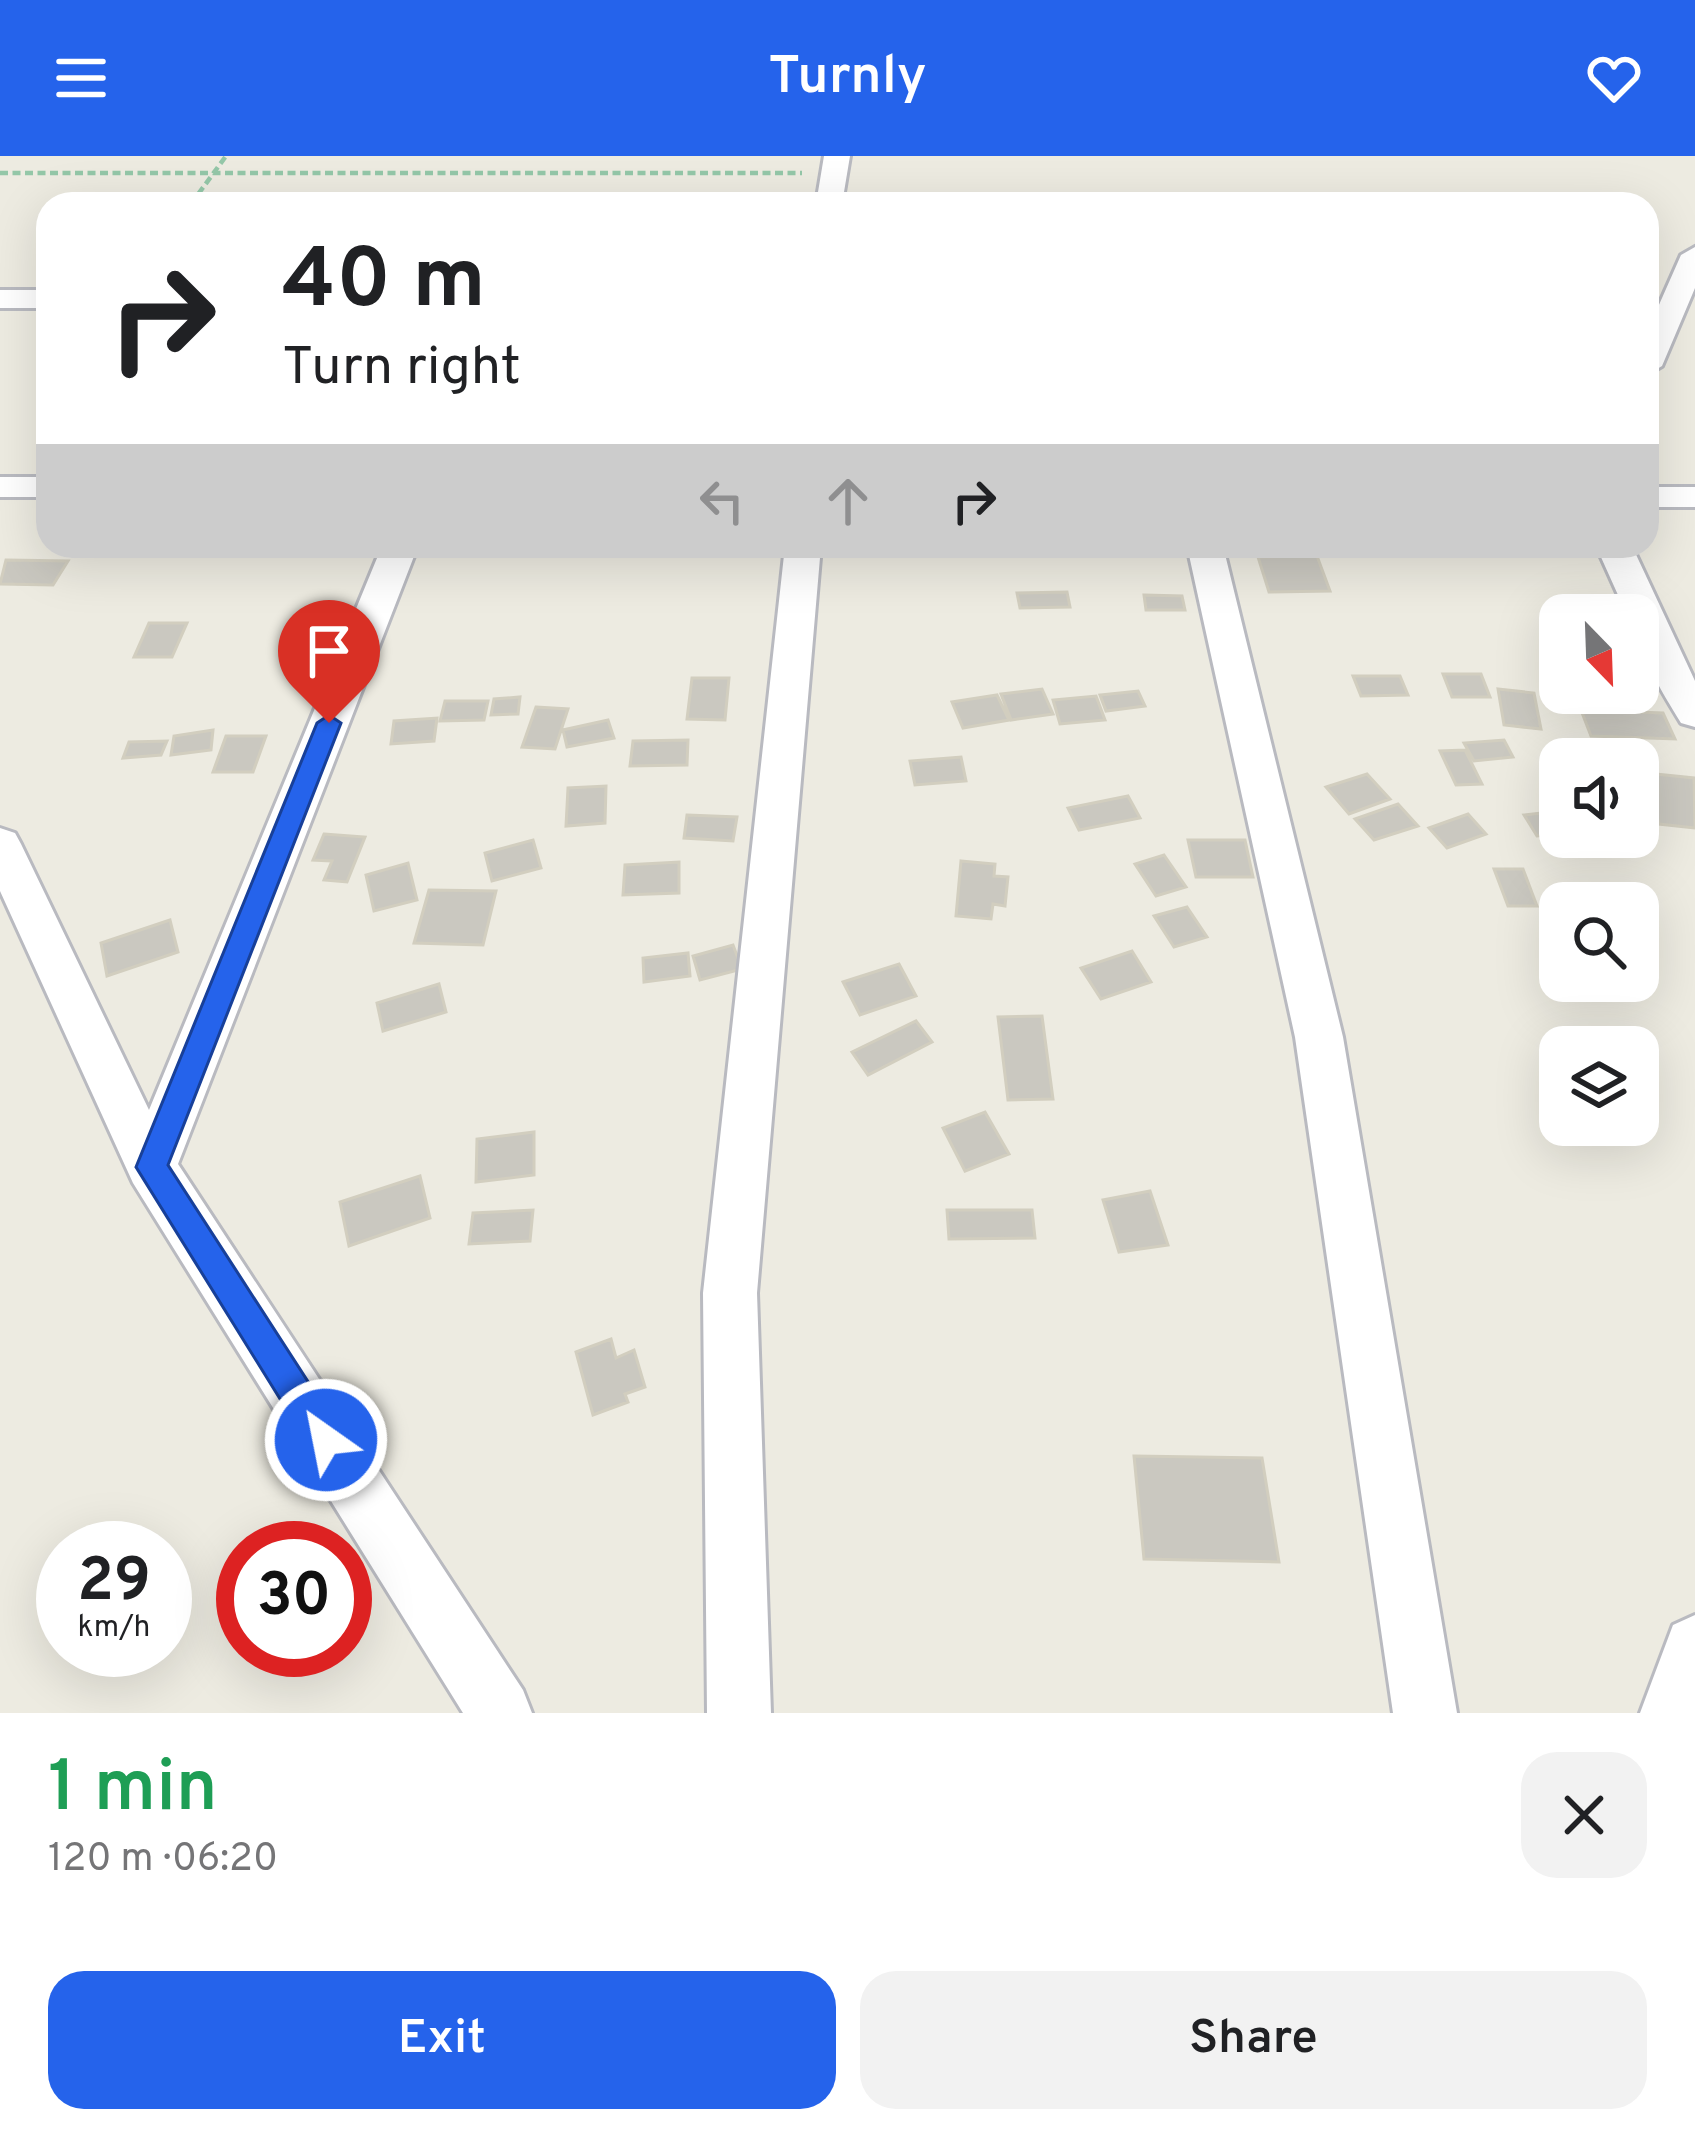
<!DOCTYPE html>
<meta charset="utf-8">
<style>
:root{--surface:#fff;--page:#f2f2f2;--text:#202124;--muted:#757577;--accent:#2563eb}
body{margin:0;font-family:Overpass,sans-serif;background:var(--page);color:var(--text);height:100vh;display:flex;flex-direction:column;font-size:45px;white-space:nowrap}
*{box-sizing:border-box;margin:0}
p{font-size:39px;color:var(--muted)}
.icon{flex:none;width:66px;height:66px;fill:none;stroke:currentColor;stroke-width:2;stroke-linecap:round;stroke-linejoin:round}
.map{position:relative;height:1557px;overflow:hidden}
.drawer{display:flex;flex-direction:column;background:var(--surface);flex:1}
.drawer>*{flex:none}
.top-card{position:absolute;left:36px;top:36px;width:1623px;height:366px;border-radius:36px;box-shadow:0 12px 48px #0002;background:#fff;color:var(--text);overflow:hidden}
.needle{width:78px;rotate:157deg}
.fabs{position:absolute;left:1539px;top:438px;display:grid;gap:24px}
.fabs a{display:grid;place-items:center;width:120px;height:120px;border-radius:24px;background:var(--surface);box-shadow:0 12px 48px #0002;font-size:60px}
.speed{position:absolute;left:36px;top:1365px;display:flex;gap:24px;font-size:60px;font-weight:700;text-align:center}
.speed>*{display:grid;place-content:center;width:156px;height:156px;border-radius:50%;background:var(--surface);box-shadow:0 12px 48px #0002;line-height:1}
.speed small{font-size:30px;font-weight:400}
.speed .limit{border:18px solid #d22;background:#fff;color:#111}
.pin{position:absolute;display:grid;place-items:center;width:102px;height:102px;color:#fff;margin:-123px -51px;border-radius:50% 50% 50% 0;rotate:-45deg;box-shadow:0 0 12px #0007}
.pin .icon{rotate:45deg}
.me{position:absolute;width:132px;margin:-66px;rotate:327deg;stroke-linejoin:round;filter:drop-shadow(0 0 9px #0008)}
.turn{display:flex;align-items:center;gap:42px;height:252px;padding:0 48px;font-size:54px}
.turn .icon{width:156px;height:156px;stroke-width:2.5}
.turn b{display:block;font-size:84px;line-height:102px}
.lanes{display:flex;align-items:center;height:114px;padding:0 48px;background:#0003;justify-content:center;gap:60px;direction:ltr}
.lanes .off{opacity:.35}
.round{display:grid;place-items:center;flex:none;width:126px;height:126px;border-radius:36px;background:var(--page)}
.summary{display:flex;align-items:center;justify-content:space-between;height:204px;padding:0 48px}
h1{font-size:72px;font-weight:600;line-height:90px;color:#1e9e55}
.cta{display:flex;gap:24px;margin-top:auto;padding:24px 48px}
.cta a{flex:1;height:138px;border-radius:36px;background:var(--accent);color:#fff;font-size:48px;font-weight:600;line-height:138px;text-align:center}
.cta a+a{background:var(--page);color:var(--text)}
header{display:flex;justify-content:space-between;align-items:center;height:156px;padding:0 48px;background:var(--accent);color:#fff;font-size:54px;font-weight:600}
.map>svg:first-child{display:block}
</style>
<header><svg class="icon" aria-label="menu" viewBox="0 0 24 24"><path d="M4 6h16M4 12h16M4 18h16"/></svg>Turnly<svg class="icon" aria-label="heart" viewBox="0 0 24 24"><path d="M12 20l-8-8c-3-5 5-10 8-4 3-6 11-1 8 4z"/></svg></header>
<div class="map">
<svg width="1695" height="1557" viewBox="0 0 1695 1557">
<rect width="100%" height="100%" fill="#edebe1"/>
<path fill="#cac8c0" stroke="#d2cebf" stroke-width="3" d="M1317,400l13,35 -61,1 -11,-35z
M6,404l62,1 -15,24 -53,-1z
M1067,436l3,15 -50,1 -3,-15z
M1144,439l38,1 3,14h-39z
M149,467h38l-15,34h-38z
M1443,518h38l9,23h-38z
M1353,520h47l8,19 -47,1z
M692,522h37l-4,42 -38,-1z
M1042,533l11,25 -42,6 -10,-26z
M1498,533l36,4 7,36 -37,-4z
M1138,535l7,15 -39,5 -6,-16z
M997,539l12,25 -46,8 -11,-26z
M1096,540l9,24 -45,4 -7,-24z
M520,541l-2,17 -27,1 3,-16z
M445,545h43l-4,19 -44,1z
M536,551l32,2 -13,40 -33,-2z
M1581,554l82,3 12,26 -84,-3z
M437,562l-3,23 -43,3 3,-23z
M608,564l6,18 -47,9 -4,-17z
M213,574l-2,20 -40,5 3,-19z
M226,580h40l-13,36h-40z
M688,584l-1,25 -57,1 3,-25z
M1504,584l9,17 -39,4 -10,-18z
M167,585l-6,14 -38,3 6,-16z
M1465,594l17,34 -26,1 -16,-34z
M961,601l5,24 -51,4 -5,-24z
M1646,617l48,5 1,50 -36,-4z
M1367,618l23,25 -41,15 -23,-27z
M606,630l-1,37 -39,3 2,-38z
M1128,640l12,22 -61,12 -11,-22z
M1398,648l20,22 -44,14 -19,-21z
M1560,655v23l-23,2 -13,-21z
M1468,658l18,20 -39,14 -18,-20z
M687,659l50,2 -4,24 -49,-3z
M324,678l41,3 -18,45 -23,-2 8,-19 -19,-1z
M533,684l8,28 -49,13 -7,-28z
M1188,684h57l8,37h-57z
M1164,699l22,32 -30,9 -21,-32z
M961,705l34,3 -1,12 14,1 -3,29 -12,-2 -2,15 -35,-3z
M679,706v31l-56,2 2,-30z
M408,707l9,37 -43,11 -8,-36z
M1494,713h29l14,37h-29z
M429,734l67,1 -13,54 -69,-2z
M1187,751l20,30 -33,10 -20,-31z
M170,764l8,32 -71,24 -6,-33z
M733,789l9,24 -42,11 -7,-24z
M1132,795l19,31 -50,17 -20,-31z
M688,797l2,23 -46,6 -1,-24z
M899,808l17,32 -56,19 -17,-33z
M439,828l7,28 -63,19 -6,-28z
M1042,860l11,83 -45,1 -10,-83z
M916,865l16,21 -64,33 -16,-23z
M985,956l24,42 -44,17 -22,-43z
M534,976v43l-58,7 1,-43z
M420,1020l10,42 -81,28 -9,-44z
M1150,1035l18,54 -49,7 -16,-52z
M533,1054l-3,31 -61,3 4,-31z
M947,1054h85l3,28 -86,1z
M611,1183l5,19 18,-8 11,37 -20,7 3,8 -35,13 -17,-63z
M1134,1300l128,2 17,104 -135,-3z"/>
<g fill="none" stroke-linecap="round" stroke-linejoin="round">
<defs>
<path id="minor" d="M824,0h26l-8,48h-26z
M1695,91v41l-33,78 -15,9v-43l34,-77z
M0,134h48v18h-48z
M0,321h48v20h-48z
M1647,331h48v20h-48z
M382,390h36l-240,618 345,526 9,23h-69l-330,-530 -133,-292v-63l15,5 6,11 128,266z
M785,390h36l-64,747 14,420h-64l-4,-420z
M1187,390h36l120,491 114,676h-64l-98,-676z
M1596,390h36l63,135v46l-14,-4c-21,-35 -43,-67 -43,-108h-11z
M1695,1459v98h-55l33,-88z"/>
</defs>
<use href="#minor" stroke="#b9bac0" stroke-width="6"/>
<path stroke="#94c7a8" stroke-width="4.5" stroke-dasharray="8 4.5" stroke-linecap="butt" d="M0,17h802
M191,48l35,-48"/>
<use href="#minor" fill="#fff" fill-rule="evenodd"/>
</g>
<path fill="#2563eb" stroke="#184099" stroke-width="3" d="M329,559l12,8 -173,442 170,263 5,12 -5,12 -12,6 -13,-6 -177,-285 181,-444z"/>
</svg>
<div class="fabs">
<a><svg class="needle" viewBox="-14 -14 28 28"><path d="M0-13l5 13h-10z" fill="#e53935"/><path d="M0 13l5-13h-10z" fill="#757577"/></svg></a>
<a><svg class="icon" aria-label="sound" viewBox="0 0 24 24"><path d="M4 9h4l5-4v14l-5-4H4zM17 9q2 3 0 6"/></svg></a>
<a><svg class="icon" aria-label="search" viewBox="0 0 24 24"><circle cx="10" cy="10" r="6"/><path d="M15 15l6 6"/></svg></a>
<a><svg class="icon" aria-label="layers" viewBox="0 0 24 24"><path d="M12 4l9 5-9 5-9-5zM3 14l9 5 9-5"/></svg></a>
</div>
<div class="speed"><div>29<small>km/h</small></div><div class="limit">30</div></div>
<div class="pin" style="left:329px;top:567px;background:#d93025"><svg class="icon" aria-label="arrive" viewBox="0 0 24 24"><path d="M6 21V4h12l-3 4 3 4H6"/></svg></div>
<svg class="me" style="left:326px;top:1284px" viewBox="-20 -20 40 40"><circle r="17" fill="#2563eb" stroke="#fff" stroke-width="3"/><path d="M0-11L8 9 0 5-8 9z" fill="#fff"/></svg>
<div class="top-card">
<div class="turn"><svg class="icon" aria-label="right" viewBox="0 0 24 24"><path d="M7 20v-9h11M14 6l5 5-5 5"/></svg><div><b>40 m</b>Turn right</div></div>
<div class="lanes"><svg class="icon off" aria-label="left" viewBox="0 0 24 24"><path d="M17 20v-9H6M10 6l-5 5 5 5"/></svg><svg class="icon off" aria-label="ahead" viewBox="0 0 24 24"><path d="M12 20V5M6 11l6-6 6 6"/></svg><svg class="icon" aria-label="right" viewBox="0 0 24 24"><path d="M7 20v-9h11M14 6l5 5-5 5"/></svg></div>
</div>
</div>
<section class="drawer">
<div class="summary"><div><h1>1 min</h1><p>120 m · 06:20</p></div><a class="round"><svg class="icon" aria-label="close" viewBox="0 0 24 24"><path d="M6 6l12 12M18 6L6 18"/></svg></a></div>
<div class="cta"><a>Exit</a><a>Share</a></div>
</section>
